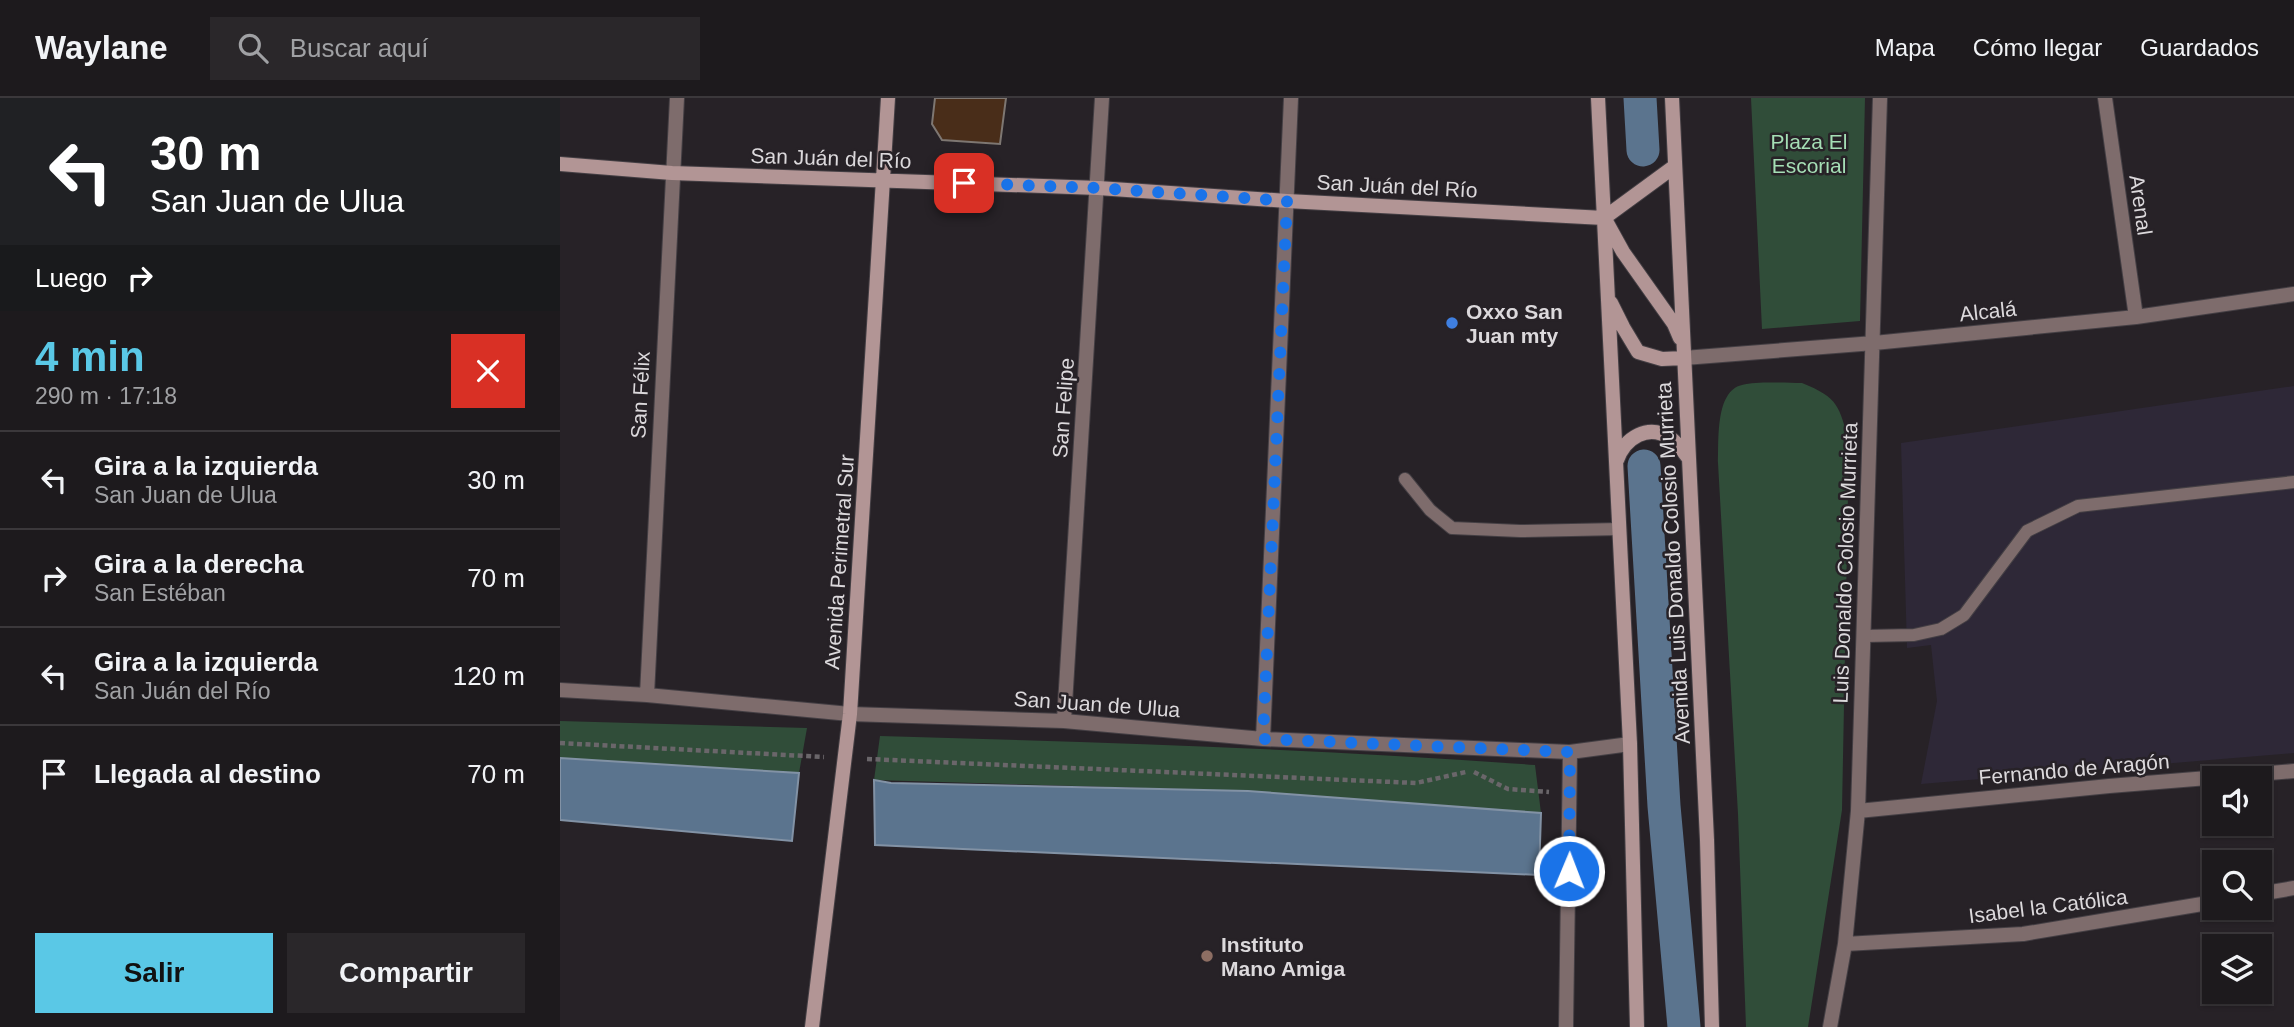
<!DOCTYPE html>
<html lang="es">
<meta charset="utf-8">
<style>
:root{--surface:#1d1a1d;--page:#2a272a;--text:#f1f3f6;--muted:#a0a1a4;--line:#3b383b;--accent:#5ac8e6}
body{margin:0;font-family:Arial,sans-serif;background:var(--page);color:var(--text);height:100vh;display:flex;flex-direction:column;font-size:26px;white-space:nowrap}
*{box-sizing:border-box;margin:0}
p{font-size:23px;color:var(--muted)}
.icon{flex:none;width:38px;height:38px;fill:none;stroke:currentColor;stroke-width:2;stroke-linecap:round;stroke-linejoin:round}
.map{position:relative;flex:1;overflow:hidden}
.panel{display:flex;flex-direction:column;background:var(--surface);width:560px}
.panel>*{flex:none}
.guide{background:#202124;color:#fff;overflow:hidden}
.buttons{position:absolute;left:1642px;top:668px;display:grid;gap:14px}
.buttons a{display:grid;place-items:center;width:70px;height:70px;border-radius:0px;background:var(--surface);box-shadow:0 2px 5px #0004,0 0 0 2px var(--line);font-size:35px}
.pin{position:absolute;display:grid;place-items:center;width:60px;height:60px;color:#fff;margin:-30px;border-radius:14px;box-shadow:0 4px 10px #0006}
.me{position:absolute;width:77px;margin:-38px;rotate:1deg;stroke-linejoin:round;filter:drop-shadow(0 0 5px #0008)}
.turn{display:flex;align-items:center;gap:24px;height:147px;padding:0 35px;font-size:32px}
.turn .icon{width:91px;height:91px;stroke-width:2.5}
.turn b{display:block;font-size:49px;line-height:60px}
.then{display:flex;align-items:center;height:66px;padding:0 35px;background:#0003;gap:14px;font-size:26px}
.round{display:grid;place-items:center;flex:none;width:74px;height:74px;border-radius:0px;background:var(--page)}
.summary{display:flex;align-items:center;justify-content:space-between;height:119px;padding:0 35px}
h1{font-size:42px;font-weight:600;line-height:52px;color:var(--accent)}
.action{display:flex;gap:14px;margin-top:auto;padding:14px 35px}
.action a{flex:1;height:80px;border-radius:0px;background:var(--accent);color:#111;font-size:28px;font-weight:600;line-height:80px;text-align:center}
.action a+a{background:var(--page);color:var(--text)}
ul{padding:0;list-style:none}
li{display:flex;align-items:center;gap:21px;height:98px;padding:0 35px;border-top:2px solid var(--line)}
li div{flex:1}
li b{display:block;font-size:26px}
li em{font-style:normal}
header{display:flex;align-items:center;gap:42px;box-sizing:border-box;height:98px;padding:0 35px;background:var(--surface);border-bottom:2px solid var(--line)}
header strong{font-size:33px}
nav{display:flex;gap:38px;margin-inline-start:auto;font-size:24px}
.search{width:490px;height:63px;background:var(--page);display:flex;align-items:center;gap:18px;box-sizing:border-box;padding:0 24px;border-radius:0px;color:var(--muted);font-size:26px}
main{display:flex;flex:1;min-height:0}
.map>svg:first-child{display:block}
</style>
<header>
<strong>Waylane</strong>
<div class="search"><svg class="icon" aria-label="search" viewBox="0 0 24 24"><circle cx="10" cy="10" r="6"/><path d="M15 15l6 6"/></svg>Buscar aquí</div>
<nav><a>Mapa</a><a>Cómo llegar</a><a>Guardados</a></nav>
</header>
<main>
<section class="panel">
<div class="guide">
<div class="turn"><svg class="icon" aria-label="left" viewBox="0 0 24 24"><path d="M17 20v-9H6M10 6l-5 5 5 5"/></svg><div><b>30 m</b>San Juan de Ulua</div></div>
<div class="then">Luego<svg class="icon" aria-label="right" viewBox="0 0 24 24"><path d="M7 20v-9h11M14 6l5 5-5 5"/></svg></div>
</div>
<div class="summary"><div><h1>4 min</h1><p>290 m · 17:18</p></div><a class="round" style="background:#d93025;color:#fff"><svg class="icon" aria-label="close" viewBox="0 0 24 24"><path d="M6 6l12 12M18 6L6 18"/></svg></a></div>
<ul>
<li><svg class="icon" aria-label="left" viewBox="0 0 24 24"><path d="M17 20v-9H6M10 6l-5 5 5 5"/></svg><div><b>Gira a la izquierda</b><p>San Juan de Ulua</p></div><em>30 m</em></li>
<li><svg class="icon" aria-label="right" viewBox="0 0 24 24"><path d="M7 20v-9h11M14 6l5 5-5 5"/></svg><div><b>Gira a la derecha</b><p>San Estéban</p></div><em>70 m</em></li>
<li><svg class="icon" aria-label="left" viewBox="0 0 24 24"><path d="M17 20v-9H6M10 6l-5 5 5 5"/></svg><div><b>Gira a la izquierda</b><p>San Juán del Río</p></div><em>120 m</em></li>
<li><svg class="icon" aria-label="arrive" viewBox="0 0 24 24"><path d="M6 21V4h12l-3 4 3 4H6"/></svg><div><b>Llegada al destino</b></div><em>70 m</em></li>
</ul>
<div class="action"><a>Salir</a><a>Compartir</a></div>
</section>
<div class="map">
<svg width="1734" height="929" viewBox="0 0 1734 929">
<rect width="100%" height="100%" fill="#272227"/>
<path fill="#2e2837" d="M1734,288v367l-373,31 16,-83 -6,-56 -24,3 -6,-205z"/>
<path fill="#304d39" d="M1191,0h114l-5,223 -98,8z
M1242,285c37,15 37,23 47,59l-7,368 -34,217h-62l-8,-213 -20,-351c1,-22 -3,-72 24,-78 16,-4 42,-2 60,-2z
M0,623l247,7 -8,45 -239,-15z
M320,638c218,6 436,13 655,29l6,48 -293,-22 -374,-11z"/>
<path fill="#5b748e" stroke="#8292a5" stroke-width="2" d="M0,660l239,15 -7,68 -232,-21z
M314,682l17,3 357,8 293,22 -2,62 -664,-30z"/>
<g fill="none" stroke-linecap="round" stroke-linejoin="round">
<path stroke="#5b748e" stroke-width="33" d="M1080,0l3,52
M1084,368l20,340 20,221"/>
</g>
<path fill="#492d19" stroke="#7e7772" stroke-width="2" d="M375,0h71l-6,46 -58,-4 -10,-16z"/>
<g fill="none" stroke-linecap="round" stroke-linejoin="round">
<defs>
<path id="lane" d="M845,381l25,31 22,18 68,3 100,-2
M1304,538l50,-1 27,-6 23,-14 63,-84 51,-25 216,-24"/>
<path id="street" d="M1545,0l31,219
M1124,260l190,-15 262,-26 158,-23
M0,592l87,5 203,19 214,7 199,18 307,13 60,-8
M87,597l30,-597
M504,623l38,-623
M703,641l28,-641
M1298,713l251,-25 185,-15
M1699,796l35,-6
M1285,846l178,-10 191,-32
M1006,929l4,-275
M1270,929l15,-83 13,-133 22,-713"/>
<path id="secondary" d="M1038,0l32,646 7,283
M1112,0l35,742 5,187
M0,66l112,9 426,15 189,13 317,17
M1044,120l71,-52
M1047,125l16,29 51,72 6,14
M1051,205l12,24 15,25 24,7 22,-1
M1057,362c8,-22 31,-37 53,-22 8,5 14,14 19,21
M252,929l38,-313 38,-616"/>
</defs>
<use href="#lane" stroke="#443f44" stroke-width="14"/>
<use href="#street" stroke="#443f44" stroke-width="16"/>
<use href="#secondary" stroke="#443f44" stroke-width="16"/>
<path stroke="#6a666a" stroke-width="4.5" stroke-dasharray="5 3.5" stroke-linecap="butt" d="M0,645l264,14
M307,661l549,24 50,-11
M914,674l34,17 41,3"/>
<use href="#lane" stroke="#7e6c6c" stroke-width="12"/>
<use href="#street" stroke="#7e6c6c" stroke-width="14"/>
<use href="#secondary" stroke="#b29595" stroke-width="14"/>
</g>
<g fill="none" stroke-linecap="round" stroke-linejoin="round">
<path stroke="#1a73e8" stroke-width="12" stroke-dasharray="0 21.6" d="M404,85l134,5 189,13 -24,538 307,13 -1,119"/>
</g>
<circle fill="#3f7fe0" stroke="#272227" stroke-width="2.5" cx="892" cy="225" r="7"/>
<circle fill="#8d6e63" stroke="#272227" stroke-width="2.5" cx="647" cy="858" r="7"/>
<g text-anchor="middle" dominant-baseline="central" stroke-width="5" stroke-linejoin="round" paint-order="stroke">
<g font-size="21" fill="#a5deb5" stroke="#272227">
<text x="1249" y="43">Plaza El<tspan x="1249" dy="24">Escorial</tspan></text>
</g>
<g font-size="21" fill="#dcd9dc" stroke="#272227">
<text transform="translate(271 60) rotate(2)">San Juán del Río</text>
<text transform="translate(837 88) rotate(3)">San Juán del Río</text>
<text transform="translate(1581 107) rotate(82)">Arenal</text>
<text transform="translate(1428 213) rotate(-6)">Alcalá</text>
<text transform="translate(80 297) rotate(-87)">San Félix</text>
<text transform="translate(503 310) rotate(-86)">San Felipe</text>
<text transform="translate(279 464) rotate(-86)">Avenida Perimetral Sur</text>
<text transform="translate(1113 465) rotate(-93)">Avenida Luis Donaldo Colosio Murrieta</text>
<text transform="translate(1285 465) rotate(-88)">Luis Donaldo Colosio Murrieta</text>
<text transform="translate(537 606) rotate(4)">San Juan de Ulua</text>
<text transform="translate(1514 671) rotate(-5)">Fernando de Aragón</text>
<text transform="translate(1488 808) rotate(-7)">Isabel la Católica</text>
</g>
<g font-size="21" font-weight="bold" fill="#dcd9dc" stroke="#272227" text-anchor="start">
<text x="906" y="213">Oxxo San<tspan x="906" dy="24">Juan mty</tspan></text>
<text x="661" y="846">Instituto<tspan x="661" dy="24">Mano Amiga</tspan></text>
</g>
</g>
</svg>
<div class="buttons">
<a><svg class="icon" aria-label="sound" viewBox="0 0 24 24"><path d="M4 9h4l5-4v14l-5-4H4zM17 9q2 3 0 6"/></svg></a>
<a><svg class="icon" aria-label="search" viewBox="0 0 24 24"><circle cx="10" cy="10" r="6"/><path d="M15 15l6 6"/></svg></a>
<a><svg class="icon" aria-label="layers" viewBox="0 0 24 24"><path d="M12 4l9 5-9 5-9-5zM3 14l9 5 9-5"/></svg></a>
</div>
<div class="pin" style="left:404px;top:85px;background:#d93025"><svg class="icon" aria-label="arrive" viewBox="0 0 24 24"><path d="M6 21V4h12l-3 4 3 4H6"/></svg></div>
<svg class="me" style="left:1009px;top:773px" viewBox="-20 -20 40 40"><circle r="17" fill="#1a73e8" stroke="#fff" stroke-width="3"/><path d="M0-11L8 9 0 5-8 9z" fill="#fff"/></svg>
</div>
</main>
